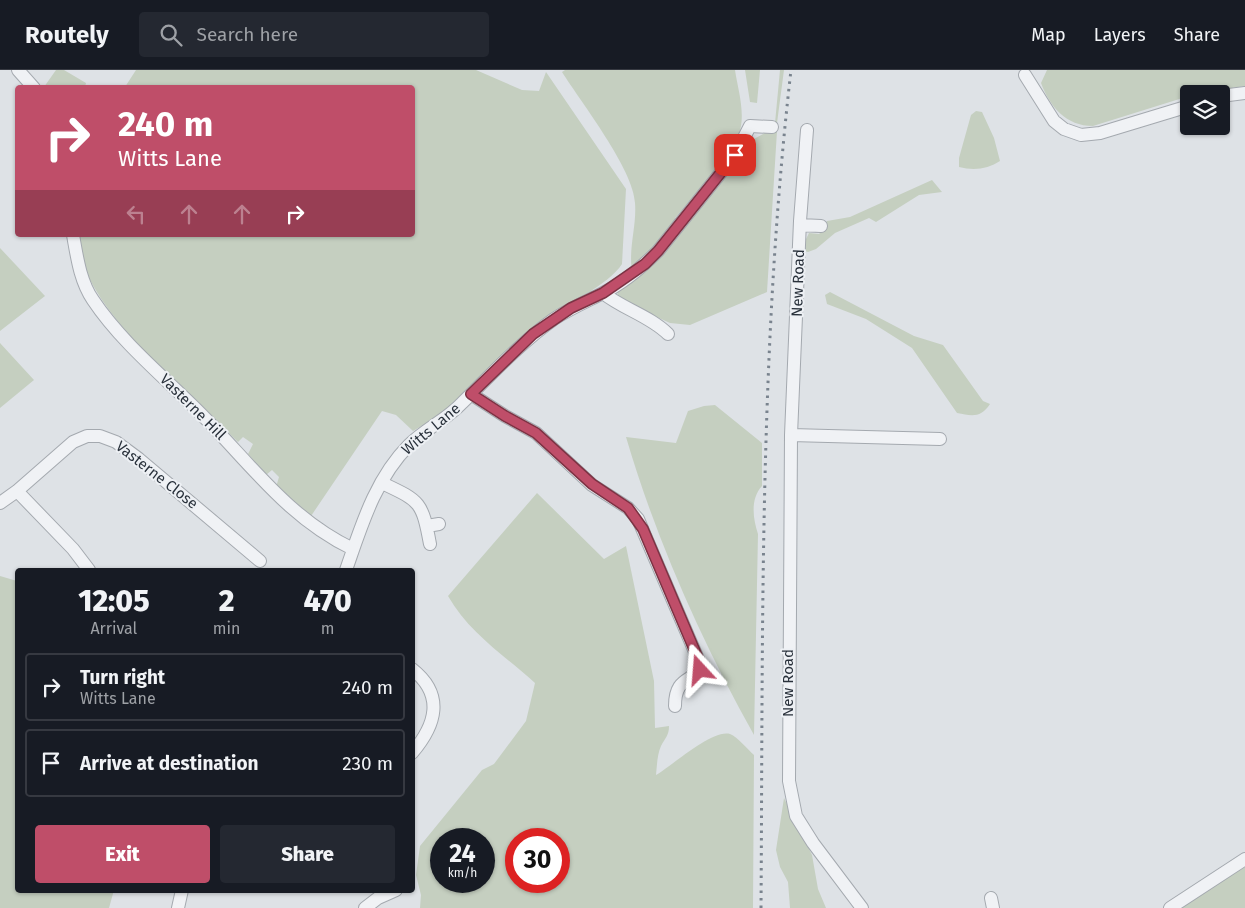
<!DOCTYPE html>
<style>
:root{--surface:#171b24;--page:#242831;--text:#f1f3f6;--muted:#9ea1a6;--line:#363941;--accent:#bf4e69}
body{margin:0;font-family:"Fira Sans",sans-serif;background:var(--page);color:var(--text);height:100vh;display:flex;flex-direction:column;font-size:19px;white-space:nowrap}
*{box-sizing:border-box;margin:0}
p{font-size:16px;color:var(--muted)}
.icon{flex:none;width:28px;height:28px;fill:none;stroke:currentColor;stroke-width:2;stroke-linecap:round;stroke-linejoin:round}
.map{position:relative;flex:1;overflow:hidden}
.drawer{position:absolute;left:15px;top:498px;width:400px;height:325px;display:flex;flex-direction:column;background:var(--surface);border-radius:5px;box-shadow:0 1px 4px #0004}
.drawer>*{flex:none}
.banner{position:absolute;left:15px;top:15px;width:400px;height:152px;border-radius:5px;box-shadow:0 1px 4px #0004;background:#bf4e69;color:#fff;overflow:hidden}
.fabs{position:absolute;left:1180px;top:15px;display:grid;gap:10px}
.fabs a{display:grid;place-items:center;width:50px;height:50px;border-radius:5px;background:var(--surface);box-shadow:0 1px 4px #0004;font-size:25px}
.speed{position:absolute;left:430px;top:758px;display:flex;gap:10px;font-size:25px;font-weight:700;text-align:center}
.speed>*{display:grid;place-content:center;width:65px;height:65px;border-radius:50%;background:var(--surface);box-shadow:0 1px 4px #0004;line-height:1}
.speed small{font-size:12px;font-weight:400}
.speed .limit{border:8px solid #d22;background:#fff;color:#111}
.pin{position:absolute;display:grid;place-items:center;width:42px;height:42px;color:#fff;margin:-21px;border-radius:10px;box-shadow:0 2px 8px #0006}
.me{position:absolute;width:55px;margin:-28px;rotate:341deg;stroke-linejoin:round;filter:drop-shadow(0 0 4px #0008)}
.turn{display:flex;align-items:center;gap:18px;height:105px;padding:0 20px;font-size:22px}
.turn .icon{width:65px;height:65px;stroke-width:2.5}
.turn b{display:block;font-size:35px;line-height:42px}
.lanes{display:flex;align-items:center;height:48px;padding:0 20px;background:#0003;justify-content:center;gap:25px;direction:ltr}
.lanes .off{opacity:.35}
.eta{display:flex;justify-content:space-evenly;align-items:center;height:85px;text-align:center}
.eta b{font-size:30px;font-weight:800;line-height:35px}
.button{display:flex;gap:10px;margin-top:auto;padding:10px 20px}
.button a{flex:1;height:58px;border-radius:5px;background:var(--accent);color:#fff;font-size:20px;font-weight:800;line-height:58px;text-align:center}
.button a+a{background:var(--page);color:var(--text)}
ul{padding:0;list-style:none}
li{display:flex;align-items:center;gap:15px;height:68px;margin:0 10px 8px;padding:0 10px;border:2px solid var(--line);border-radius:5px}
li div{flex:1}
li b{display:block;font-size:19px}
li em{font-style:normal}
header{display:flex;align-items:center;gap:30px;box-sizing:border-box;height:70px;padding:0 25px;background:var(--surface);border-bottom:1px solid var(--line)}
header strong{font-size:24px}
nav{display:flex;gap:28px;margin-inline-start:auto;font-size:18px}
.search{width:350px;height:45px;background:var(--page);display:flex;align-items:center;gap:12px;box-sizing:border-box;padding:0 18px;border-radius:5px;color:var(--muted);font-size:19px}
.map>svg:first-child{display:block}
</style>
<header>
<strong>Routely</strong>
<div class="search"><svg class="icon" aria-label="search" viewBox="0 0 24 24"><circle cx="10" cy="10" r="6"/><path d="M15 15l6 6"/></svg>Search here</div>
<nav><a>Map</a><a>Layers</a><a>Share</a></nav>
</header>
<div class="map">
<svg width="1245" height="838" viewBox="0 0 1245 838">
<rect width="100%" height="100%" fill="#dee2e6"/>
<path fill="#c5cfc0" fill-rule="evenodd" d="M56,0h8l22,13 -1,4h-41z
M136,0h340l46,20 17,1 7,-19 80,117 -4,75c-12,20 -60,43 -81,57 -33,23 -57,55 -86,82 -13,11 -28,20 -42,28l-17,-16 -14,-4 -73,108 -33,-32 3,-10 -7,-7 -6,5 -18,-21 5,-10 -10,-7 -5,5c-48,-47 -121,-107 -150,-166 -6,-12 -7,-28 -10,-41h334v-147l-287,-1z
M565,0h170c3,20 11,44 4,64l-30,44 -34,40 6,8 9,-7 62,-79 20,-11 5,2 -10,161 -77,33 -20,-2 -51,-23 -2,-9 16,-15c-6,-25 4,-49 2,-73 -1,-33 -54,-101 -73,-131z
M745,0h15l-3,33 -7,-1z
M780,0h4l-7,53h-2z
M1047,0h198v16l-56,8v2l-96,30c-27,0 -43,-19 -52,-43z
M976,41l6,1 12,26 6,23c-12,8 -26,10 -41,6v-9l12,-43z
M932,110l10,12 -23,3 -43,27 -7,-4 -34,15 -19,16 -8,3 -4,-1v-8l5,-10 10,1 6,-6 2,-7 23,-4z
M0,178l45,48 -45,35z
M830,222l84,44 29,9 40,56 7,3c-9,14 -18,12 -33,9l-45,-65 -46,-29 -39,-15 -2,-9z
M0,273l34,37 -34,28z
M715,335l47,38v43c-12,13 -9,33 -4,48l-4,201c-53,-95 -97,-193 -128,-298l50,6 12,-32 16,-5z
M537,423l67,66 22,-13 28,135 1,47 14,-2c0,10 -4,12 -8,20 -4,9 -4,20 -5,29 16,-9 56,-46 74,-41 8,3 17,15 24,21l-1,153h-333l1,-13 -5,-20 4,-29 62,-76 12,-6 32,-43 9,-38c-31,-28 -66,-50 -87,-87zM441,769h43v42h-43zM516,769h43v42h-43z
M0,506l17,5 1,309h96l-5,18h-109z
M784,728l28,57 6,34 8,19h-36l-2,-26 -8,-15 -4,-17z
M1245,797v41h-68z"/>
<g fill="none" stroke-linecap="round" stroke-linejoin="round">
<defs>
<path id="minor" d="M18,0l16,18
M1025,5l29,46 10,8 17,6 19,-2 89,-27
M1221,26l24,-3
M807,60l-7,91 -9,214 -2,346 7,35 17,27 49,65
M800,155l21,1
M73,165c4,22 7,46 20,65 28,42 72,78 107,113 50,50 88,105 153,136
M603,223c20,16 47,23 65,41
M471,324l34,22 31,17 56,52 36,23 10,11 63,147c-7,17 -26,9 -26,40
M791,365l149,4
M382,413c38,18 40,18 48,61
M17,421l56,58 16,21
M0,433l17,-12 56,-49 14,-6h13l16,6 23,17 121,102
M427,456l12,-2
M346,500c15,-43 29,-91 63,-125 16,-16 37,-25 53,-42 30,-29 58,-60 92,-84 15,-10 31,-17 47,-25 21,-10 41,-27 57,-43l77,-96 15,-29 22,1
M412,599c33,26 24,56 0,84
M991,828l2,10
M178,838l4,-18
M365,838l13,-10 18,-8
M1170,838l75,-49"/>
</defs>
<use href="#minor" stroke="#a4a9af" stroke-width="14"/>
<use href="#minor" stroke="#f0f2f5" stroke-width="12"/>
<path stroke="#79838e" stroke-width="3" stroke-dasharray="2.5 5" stroke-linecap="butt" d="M761,838c2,-280 -2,-560 30,-838"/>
</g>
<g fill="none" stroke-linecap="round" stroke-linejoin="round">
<defs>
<path id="route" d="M700,600v-7l-57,-134 -15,-21 -36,-24 -56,-51 -31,-17 -34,-22 62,-60 38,-26 32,-15 42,-29 13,-13 77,-96"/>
</defs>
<use href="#route" stroke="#7c3344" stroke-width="12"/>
<use href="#route" stroke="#bf4e69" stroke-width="9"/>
</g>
<g text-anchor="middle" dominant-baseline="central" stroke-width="4" stroke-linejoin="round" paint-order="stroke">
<g font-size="15" fill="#29313b" stroke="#edf0f4">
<text transform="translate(798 213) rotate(-88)">New Road</text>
<text transform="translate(193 337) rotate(45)">Vasterne Hill</text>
<text transform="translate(431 359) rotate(-40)">Witts Lane</text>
<text transform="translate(157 405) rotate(38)">Vasterne Close</text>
<text transform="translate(788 613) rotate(-90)">New Road</text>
</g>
</g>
</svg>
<div class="fabs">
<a><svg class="icon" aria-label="layers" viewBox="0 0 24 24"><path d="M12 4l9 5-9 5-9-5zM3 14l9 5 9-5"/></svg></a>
</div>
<div class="speed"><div>24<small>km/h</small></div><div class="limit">30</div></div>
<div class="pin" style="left:735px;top:85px;background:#d93025"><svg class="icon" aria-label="arrive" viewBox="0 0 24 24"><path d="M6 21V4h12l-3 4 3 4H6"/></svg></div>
<svg class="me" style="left:700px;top:600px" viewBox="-20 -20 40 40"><path d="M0-17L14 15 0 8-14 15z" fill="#bf4e69" stroke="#fff" stroke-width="4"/></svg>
<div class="banner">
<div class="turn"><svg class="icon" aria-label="right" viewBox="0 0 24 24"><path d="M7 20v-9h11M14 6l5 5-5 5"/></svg><div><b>240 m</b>Witts Lane</div></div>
<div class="lanes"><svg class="icon off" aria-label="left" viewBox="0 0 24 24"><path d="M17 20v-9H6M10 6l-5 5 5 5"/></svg><svg class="icon off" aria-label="ahead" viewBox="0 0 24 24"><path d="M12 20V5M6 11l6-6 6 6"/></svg><svg class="icon off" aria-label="ahead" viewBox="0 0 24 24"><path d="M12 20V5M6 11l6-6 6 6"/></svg><svg class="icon" aria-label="right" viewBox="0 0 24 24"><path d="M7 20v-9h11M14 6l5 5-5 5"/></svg></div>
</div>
<section class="drawer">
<div class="eta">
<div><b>12:05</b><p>Arrival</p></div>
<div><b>2</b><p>min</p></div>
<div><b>470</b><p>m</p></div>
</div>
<ul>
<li><svg class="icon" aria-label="right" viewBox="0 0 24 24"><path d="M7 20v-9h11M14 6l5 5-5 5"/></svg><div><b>Turn right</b><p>Witts Lane</p></div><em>240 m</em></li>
<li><svg class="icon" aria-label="arrive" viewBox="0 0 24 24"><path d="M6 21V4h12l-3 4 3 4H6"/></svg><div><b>Arrive at destination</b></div><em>230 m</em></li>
</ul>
<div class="button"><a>Exit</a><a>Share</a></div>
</section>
</div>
